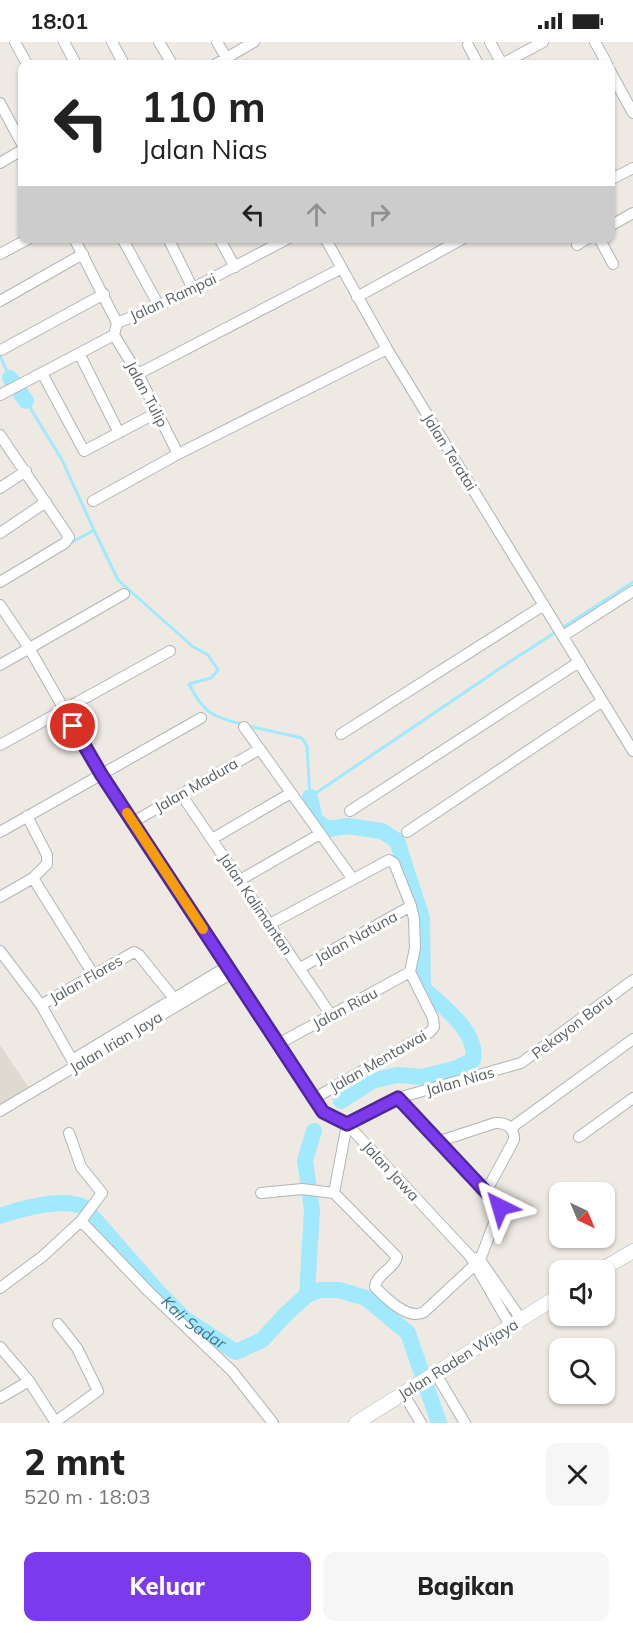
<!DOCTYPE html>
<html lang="id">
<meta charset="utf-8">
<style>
:root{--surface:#fff;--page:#f6f6f6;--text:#222;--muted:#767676;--accent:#7c3aed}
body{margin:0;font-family:Mulish,sans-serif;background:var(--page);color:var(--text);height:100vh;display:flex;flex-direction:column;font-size:22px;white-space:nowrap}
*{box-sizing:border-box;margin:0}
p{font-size:20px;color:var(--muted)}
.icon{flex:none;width:33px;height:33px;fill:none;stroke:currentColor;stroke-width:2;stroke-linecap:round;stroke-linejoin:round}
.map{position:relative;height:1381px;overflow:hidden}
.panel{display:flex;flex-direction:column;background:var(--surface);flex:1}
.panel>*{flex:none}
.guide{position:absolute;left:18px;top:18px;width:597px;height:183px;border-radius:12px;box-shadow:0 2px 4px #0004;background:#fff;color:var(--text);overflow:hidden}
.needle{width:39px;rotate:136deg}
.buttons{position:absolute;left:549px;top:1140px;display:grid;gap:12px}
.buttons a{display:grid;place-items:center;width:66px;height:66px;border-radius:12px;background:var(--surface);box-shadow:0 2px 4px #0004;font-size:30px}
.pin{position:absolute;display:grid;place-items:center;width:51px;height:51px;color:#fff;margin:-26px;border:3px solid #fff;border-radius:50%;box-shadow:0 2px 6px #0007}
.me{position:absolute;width:66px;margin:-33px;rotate:320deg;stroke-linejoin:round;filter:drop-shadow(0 0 4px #0008)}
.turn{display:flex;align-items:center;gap:21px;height:126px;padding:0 24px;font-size:27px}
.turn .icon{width:78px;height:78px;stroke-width:2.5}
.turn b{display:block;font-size:42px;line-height:51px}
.lanes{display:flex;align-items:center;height:57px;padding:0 24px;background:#0003;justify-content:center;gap:30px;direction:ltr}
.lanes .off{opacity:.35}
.round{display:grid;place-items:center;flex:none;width:63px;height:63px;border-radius:12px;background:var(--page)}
.headline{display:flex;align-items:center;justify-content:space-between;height:102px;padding:0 24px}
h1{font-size:36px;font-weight:800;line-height:45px}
.primary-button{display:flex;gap:12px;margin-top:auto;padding:12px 24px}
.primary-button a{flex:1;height:69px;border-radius:12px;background:var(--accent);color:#fff;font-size:24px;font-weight:800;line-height:69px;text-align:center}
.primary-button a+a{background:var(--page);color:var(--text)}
.status{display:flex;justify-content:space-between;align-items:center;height:42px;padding:0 30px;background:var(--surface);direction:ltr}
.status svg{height:16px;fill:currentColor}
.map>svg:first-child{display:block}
</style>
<div class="status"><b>18:01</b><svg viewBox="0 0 49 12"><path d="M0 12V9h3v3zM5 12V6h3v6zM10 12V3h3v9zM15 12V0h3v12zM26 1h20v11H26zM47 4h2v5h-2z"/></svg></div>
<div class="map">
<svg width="633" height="1381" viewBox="0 0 633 1381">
<rect width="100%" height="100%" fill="#eee9e3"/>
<path fill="#ded9d1" d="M0,1003l31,46 -31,18z"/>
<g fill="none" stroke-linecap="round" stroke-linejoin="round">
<path stroke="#a3e9fe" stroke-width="3" d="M0,314l10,22
M26,359l36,59 32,70
M69,502l25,-14 24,50 74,66 16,9 10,15 -7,8 -22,6c14,28 23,33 53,40
M248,684l54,12 5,8 3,51
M310,755l201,-136 122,-79"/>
<g stroke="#a3e9fe" stroke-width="16">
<path d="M10,336l16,23"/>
<path d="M310,755l5,23 13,9 19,-3 35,5 15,10 25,77 1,70c18,17 56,44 50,72l-16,8 -35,9 -25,-2 -25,6 -31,20"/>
<path id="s1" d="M0,1174c24,-8 61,-19 84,-9l76,87 25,25 51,33 26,-12 24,-26 21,-19 13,-5h19l27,8 42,35 31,90"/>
<path d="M307,1253l5,-84 -7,-51 9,-29"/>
</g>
<defs>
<path id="minor" d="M15,0l12,22
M64,0l12,22
M112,0l12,22
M159,0l13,22
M217,0l13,22
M490,0l12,22
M595,0l12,22
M468,3l10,19
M216,22l38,-22
M502,22l41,-22
M610,29l23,42
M0,61l22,41
M0,121l22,-13
M610,138l23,-12
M610,184l23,-13
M74,196l43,85
M122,196l37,68
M168,196l25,51
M219,196l16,29
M325,196l62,111 246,402
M599,196l14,26
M577,203l11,-7
M0,212l30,-16
M357,255l107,-59
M0,259l83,-47
M114,293l24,39 40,80
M1,308l103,-56
M79,311l40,80
M42,331l42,78 74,-39
M138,332l204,-106
M0,353l114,-60 3,-12 42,-17 130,-68
M0,393l69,102 -4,6 -65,39
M0,446l26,-17
M93,459l85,-47 209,-105
M0,491l46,-31
M0,563l29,43 72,126 179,269 33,56 10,13 24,12 123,132 41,71
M563,594l70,-45
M0,623l124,-71
M244,685l108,151
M341,692l203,-129
M0,703l170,-94
M181,752l150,221
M350,769l229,-149
M133,780l127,-73
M0,790l201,-114
M407,790l194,-130
M212,797l79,-46
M33,836l60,96
M240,838l80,-46
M0,855l33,-19 14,-14v-9l-20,-39
M270,882l119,-64 5,3 17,43 3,13 1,29 -5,24 23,46 1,9 -4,5 -117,67
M0,909l41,54 35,62
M300,926l111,-62
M41,963l93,-53 5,3 38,47
M280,1001l130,-71
M72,1018l156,-94
M398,1056l102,109 -20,53 -56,52c-16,9 -38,-14 -49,-25 1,-13 19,-18 22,-30l-63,-64 13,-69 51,-26 123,-35 112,-83
M0,1069l232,-138
M511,1086l122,-89
M69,1091l12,34 21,26 -21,28 68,71 83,79 41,52
M579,1095l54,-39
M437,1100l58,-19c11,-1 20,5 19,17l-27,50
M261,1151l41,-4 32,4
M476,1216l4,2 41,59
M0,1246l43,-32 38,-35
M0,1305l29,34 27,42
M436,1332l29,49
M403,1351l18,30
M0,1356l29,-17
M55,1380l43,-31 -21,-43 -19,-24"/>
<path id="secondary" d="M601,1228l32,-19
M356,1381l204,-128"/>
</defs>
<use href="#minor" stroke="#b1b5b8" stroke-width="12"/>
<use href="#secondary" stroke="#b0b5b8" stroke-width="15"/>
<use href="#minor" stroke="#fff" stroke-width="10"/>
<use href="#secondary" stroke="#fff" stroke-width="14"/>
</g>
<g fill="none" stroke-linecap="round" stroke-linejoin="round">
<defs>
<path id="route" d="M73,684l28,48 222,338 24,12 51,-26 102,109"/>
</defs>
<use href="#route" stroke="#51269a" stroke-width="15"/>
<use href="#route" stroke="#7c3aed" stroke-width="10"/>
<path stroke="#f59e0b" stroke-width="10" d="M127,771l76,116"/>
</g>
<g text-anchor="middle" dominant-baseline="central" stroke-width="6" stroke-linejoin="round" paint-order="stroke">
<g font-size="15" fill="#5b6164" stroke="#fff">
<text transform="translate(173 255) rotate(-25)">Jalan Rampai</text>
<text transform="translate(147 352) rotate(62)">Jalan Tulip</text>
<text transform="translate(450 410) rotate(58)">Jalan Teratai</text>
<text transform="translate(196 743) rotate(-30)">Jalan Madura</text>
<text transform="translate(256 862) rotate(56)">Jalan Kalimantan</text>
<text transform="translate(356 895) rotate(-29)">Jalan Natuna</text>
<text transform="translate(86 937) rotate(-30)">Jalan Flores</text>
<text transform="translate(345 966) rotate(-28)">Jalan Riau</text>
<text transform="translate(572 984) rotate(-37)">Pekayon Baru</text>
<text transform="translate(116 1000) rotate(-31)">Jalan Irian Jaya</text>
<text transform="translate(378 1019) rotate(-30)">Jalan Mentawai</text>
<text transform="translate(460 1039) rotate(-16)">Jalan Nias</text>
<text transform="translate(391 1129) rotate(47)">Jalan Jawa</text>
<text transform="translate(458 1317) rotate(-32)">Jalan Raden Wijaya</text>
</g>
<g font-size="16" font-style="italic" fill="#387896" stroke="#fff">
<text stroke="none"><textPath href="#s1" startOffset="246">Kali Sadar</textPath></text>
</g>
</g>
</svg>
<div class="buttons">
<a><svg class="needle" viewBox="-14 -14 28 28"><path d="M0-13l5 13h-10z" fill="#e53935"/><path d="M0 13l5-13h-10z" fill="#767676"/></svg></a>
<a><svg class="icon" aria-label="sound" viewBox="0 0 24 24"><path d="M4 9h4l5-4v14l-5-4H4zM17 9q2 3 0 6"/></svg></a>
<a><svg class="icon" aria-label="search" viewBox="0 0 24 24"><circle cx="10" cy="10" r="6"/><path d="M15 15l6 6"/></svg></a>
</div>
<div class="pin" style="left:73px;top:684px;background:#d93025"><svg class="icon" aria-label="arrive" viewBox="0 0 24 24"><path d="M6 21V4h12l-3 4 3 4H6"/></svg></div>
<svg class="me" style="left:500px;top:1165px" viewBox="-20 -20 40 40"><path d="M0-17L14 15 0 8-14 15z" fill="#7c3aed" stroke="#fff" stroke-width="4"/></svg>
<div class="guide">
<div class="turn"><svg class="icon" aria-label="left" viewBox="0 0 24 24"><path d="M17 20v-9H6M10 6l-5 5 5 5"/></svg><div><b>110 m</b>Jalan Nias</div></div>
<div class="lanes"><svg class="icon" aria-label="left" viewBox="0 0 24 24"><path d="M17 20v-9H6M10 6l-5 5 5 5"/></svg><svg class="icon off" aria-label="ahead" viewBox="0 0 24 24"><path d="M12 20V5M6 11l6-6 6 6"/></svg><svg class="icon off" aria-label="right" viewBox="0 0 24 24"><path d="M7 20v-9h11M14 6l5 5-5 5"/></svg></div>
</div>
</div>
<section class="panel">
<div class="headline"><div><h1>2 mnt</h1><p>520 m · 18:03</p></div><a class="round"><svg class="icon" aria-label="close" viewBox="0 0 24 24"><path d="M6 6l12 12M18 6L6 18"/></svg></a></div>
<div class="primary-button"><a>Keluar</a><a>Bagikan</a></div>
</section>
